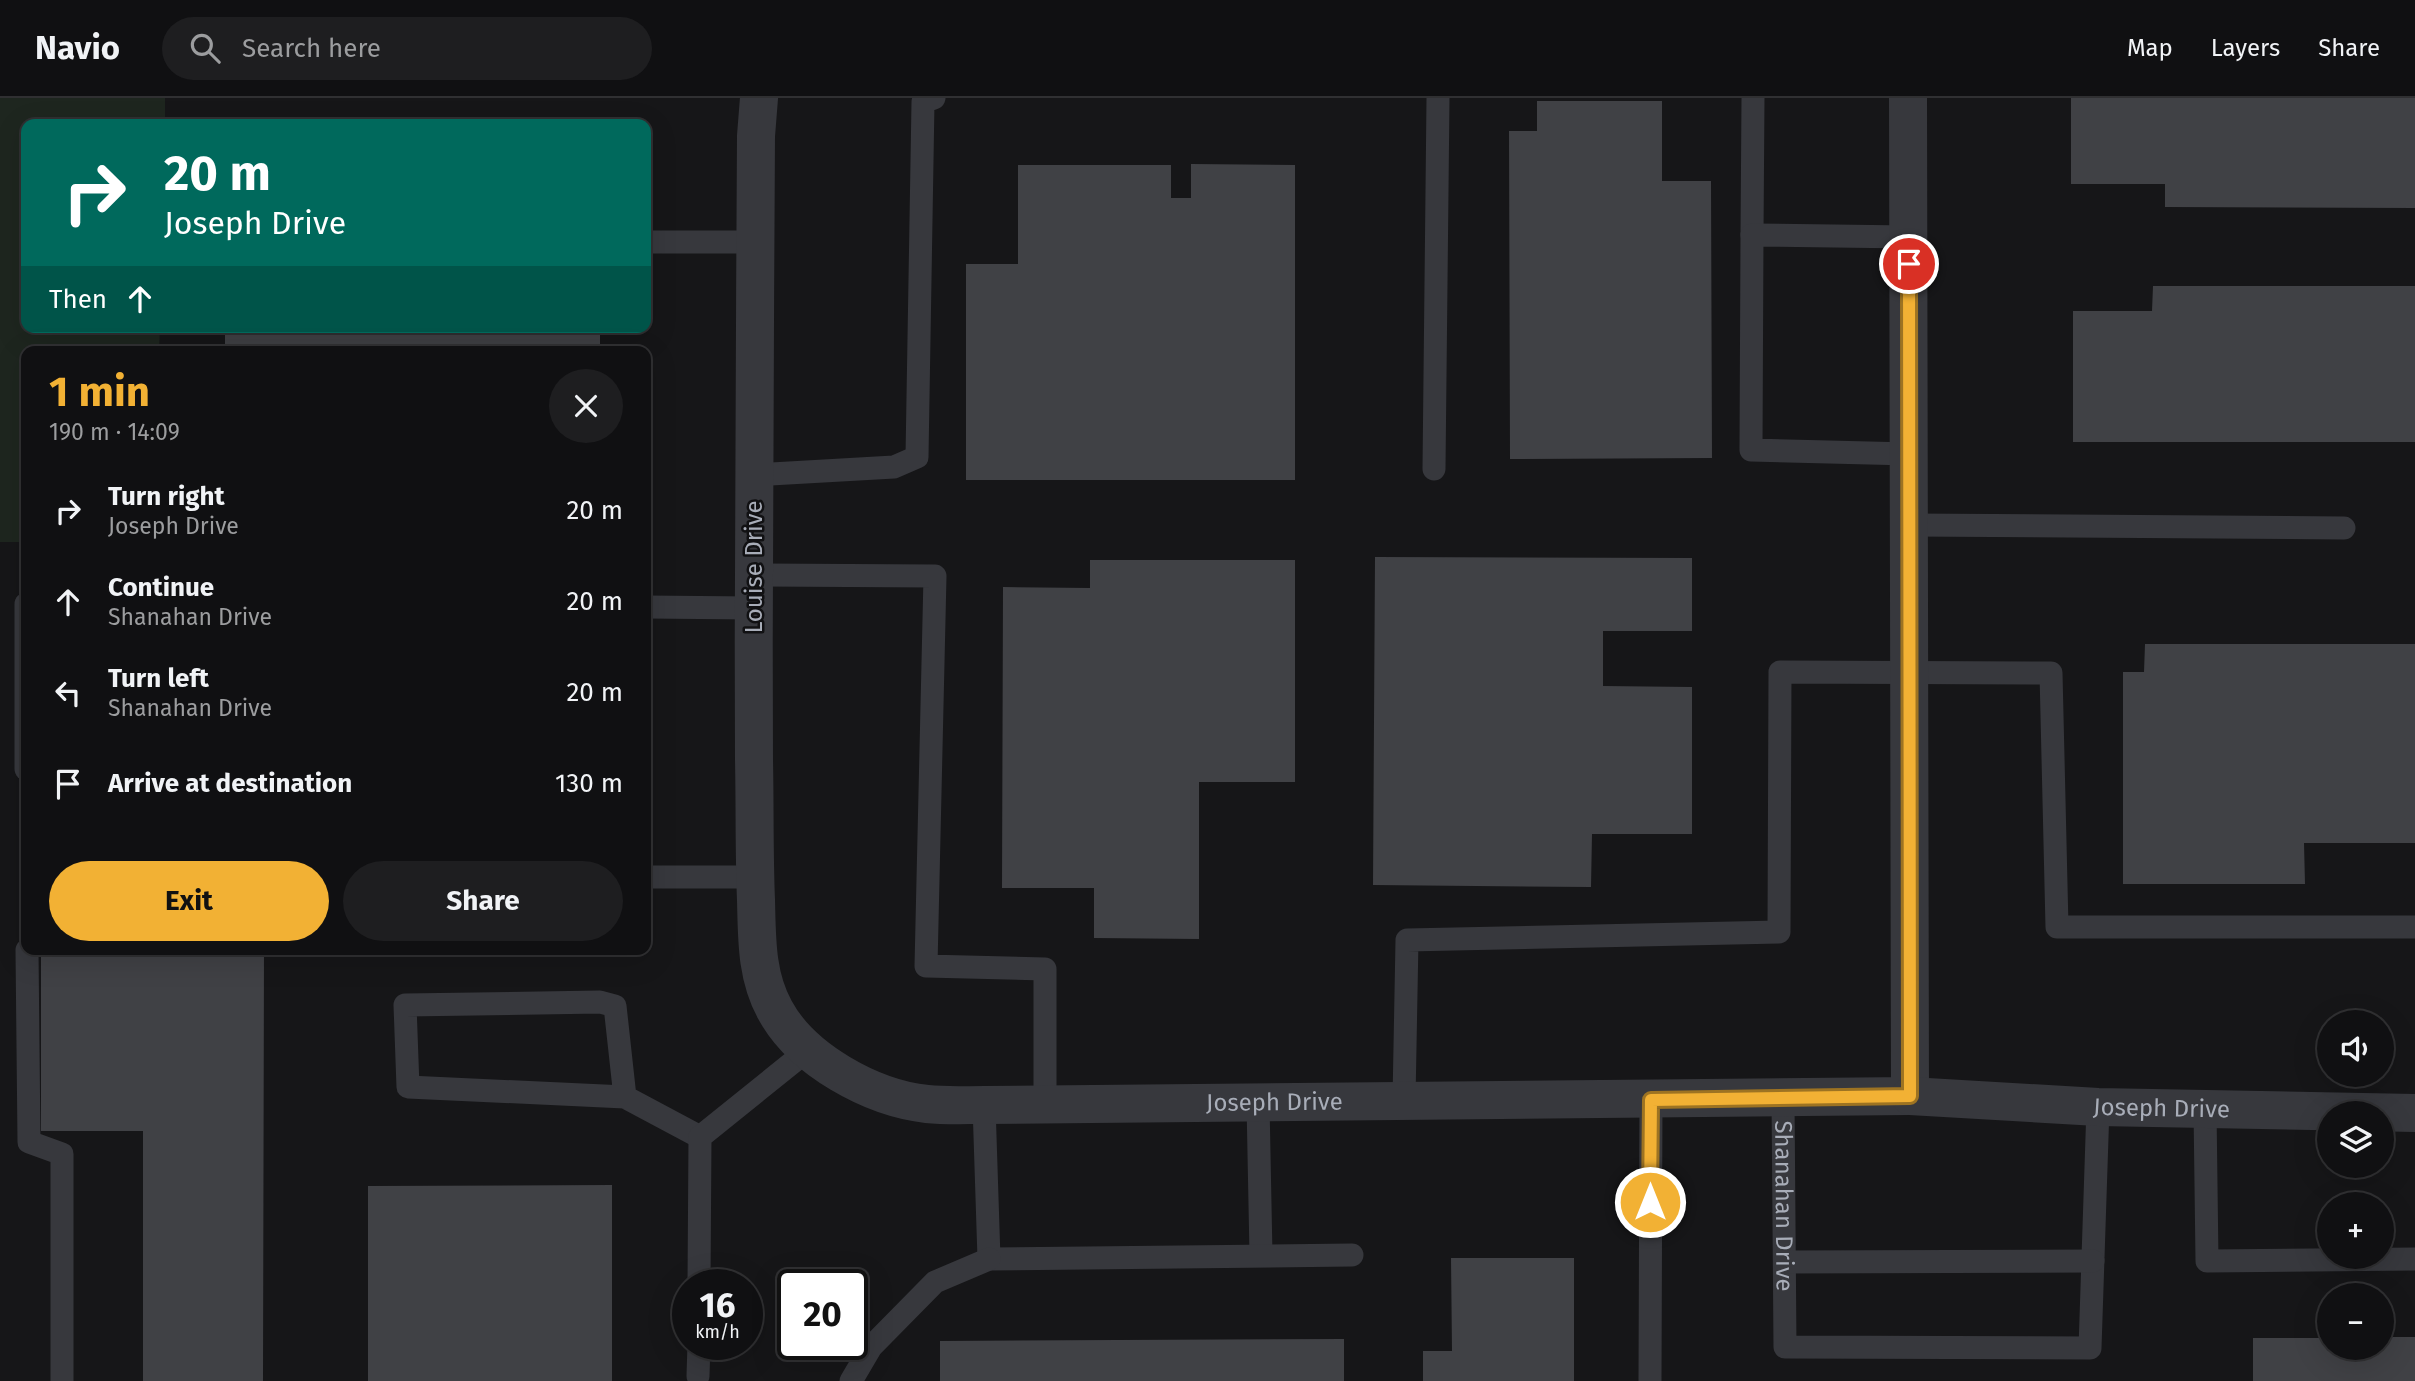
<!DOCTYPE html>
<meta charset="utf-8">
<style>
:root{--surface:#101012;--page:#1e1e20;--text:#f1f3f6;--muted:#9c9d9f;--line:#303032;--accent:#f2b134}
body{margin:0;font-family:"Fira Sans",sans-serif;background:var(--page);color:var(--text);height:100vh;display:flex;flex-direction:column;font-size:26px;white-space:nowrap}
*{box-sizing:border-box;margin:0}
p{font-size:23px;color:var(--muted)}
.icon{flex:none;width:38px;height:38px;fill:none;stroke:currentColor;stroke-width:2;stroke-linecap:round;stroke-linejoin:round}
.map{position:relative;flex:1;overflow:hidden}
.panel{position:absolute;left:21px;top:248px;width:630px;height:609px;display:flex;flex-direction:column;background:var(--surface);border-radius:14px;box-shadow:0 7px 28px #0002,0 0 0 2px var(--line)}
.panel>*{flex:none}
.top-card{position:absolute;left:21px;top:21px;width:630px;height:214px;border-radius:14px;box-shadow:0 7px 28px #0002,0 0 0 2px var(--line);background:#00695c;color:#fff;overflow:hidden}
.tools{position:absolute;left:2317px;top:912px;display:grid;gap:14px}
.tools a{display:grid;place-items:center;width:77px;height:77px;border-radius:50%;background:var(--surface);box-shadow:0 7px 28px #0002,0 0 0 2px var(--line);font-size:35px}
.speed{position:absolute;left:672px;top:1171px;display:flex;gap:14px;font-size:35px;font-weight:700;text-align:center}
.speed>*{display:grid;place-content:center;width:91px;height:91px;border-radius:50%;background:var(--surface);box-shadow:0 7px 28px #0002,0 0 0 2px var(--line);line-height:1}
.speed small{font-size:18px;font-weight:400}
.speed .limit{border:4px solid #111;border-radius:10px;background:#fff;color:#111}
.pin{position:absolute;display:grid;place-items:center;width:60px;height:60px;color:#fff;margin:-30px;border:4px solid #fff;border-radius:50%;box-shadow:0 2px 7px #0007}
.me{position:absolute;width:77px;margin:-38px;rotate:0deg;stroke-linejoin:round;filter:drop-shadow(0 0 5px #0008)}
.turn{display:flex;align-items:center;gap:24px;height:147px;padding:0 28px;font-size:32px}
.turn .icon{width:91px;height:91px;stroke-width:2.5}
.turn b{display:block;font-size:49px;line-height:60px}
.then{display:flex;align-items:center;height:66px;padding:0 28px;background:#0003;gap:14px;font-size:26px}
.round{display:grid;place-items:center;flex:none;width:74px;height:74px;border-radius:37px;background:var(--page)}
.summary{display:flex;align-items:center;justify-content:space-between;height:119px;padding:0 28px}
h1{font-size:42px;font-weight:700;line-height:52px;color:var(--accent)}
.primary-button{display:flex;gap:14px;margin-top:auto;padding:14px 28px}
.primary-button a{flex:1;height:80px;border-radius:42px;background:var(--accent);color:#111;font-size:28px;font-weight:700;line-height:80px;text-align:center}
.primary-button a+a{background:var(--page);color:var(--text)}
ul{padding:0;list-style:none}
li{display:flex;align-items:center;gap:21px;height:91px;padding:0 28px}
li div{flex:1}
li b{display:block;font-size:26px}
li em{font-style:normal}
header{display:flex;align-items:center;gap:42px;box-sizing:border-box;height:98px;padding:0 35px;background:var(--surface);border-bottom:2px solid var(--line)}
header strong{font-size:33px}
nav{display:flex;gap:38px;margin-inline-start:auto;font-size:24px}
.search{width:490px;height:63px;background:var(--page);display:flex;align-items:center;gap:18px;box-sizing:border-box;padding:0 24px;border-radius:38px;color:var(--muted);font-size:26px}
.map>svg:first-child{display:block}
</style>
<header>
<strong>Navio</strong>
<div class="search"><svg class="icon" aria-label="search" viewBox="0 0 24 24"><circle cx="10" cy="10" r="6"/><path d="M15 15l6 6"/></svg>Search here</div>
<nav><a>Map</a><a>Layers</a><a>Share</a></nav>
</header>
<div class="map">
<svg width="2415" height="1283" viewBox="0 0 2415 1283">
<rect width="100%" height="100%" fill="#161618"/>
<path fill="#1e261f" d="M0,0h165v26h-139v203h134l-1,25h-133v190h-26z"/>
<path fill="#404145" d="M2071,0h344v110l-250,-1v-23h-94z
M1537,3h125v80h49l1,277 -202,1 -1,-328h28z
M1191,66l104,1v315h-329v-216h52v-99h153v33h20z
M2153,188h262v156h-342v-131h79z
M225,229h375v25h-375z
M1375,459l317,1v73h-89v55l89,1v147h-100l-1,53 -218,-2z
M1090,462h205v222h-96v157l-105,-1v-50h-92l1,-301 87,1z
M2145,546h270v199h-111l1,41h-182v-212h21z
M41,852h223l-1,431h-120v-250h-102z
M612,1087v196h-244v-195z
M1451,1160h123v123h-151v-30h29z
M2382,1239h33v44h-162v-43h76v10h53z
M1344,1241v42h-404v-40z"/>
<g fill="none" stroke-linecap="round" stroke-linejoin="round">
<g stroke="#37383d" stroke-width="23">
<path d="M1752,137l1,-137"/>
<path d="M1909,139l-157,-2 -1,215 159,4"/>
<path d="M646,144h109"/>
<path d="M1434,371l4,-371"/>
<path d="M754,377l140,-8 23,-10 6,-355 11,-4"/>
<path d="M1910,427l434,3"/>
<path d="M753,477l182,1 -9,390 119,3v135"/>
<path d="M26,506v165"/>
<path d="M646,509l107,1"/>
<path d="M646,779h109"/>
<path d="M27,852l2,192 33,12v227"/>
<path d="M625,999l-10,-91 -15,-4 -195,3 3,82 217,10 75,40"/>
<path id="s1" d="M1783,1000l2,249 305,1 8,-241"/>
<path d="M1404,1002l3,-160 372,-8 1,-260 271,1 6,254h358"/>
<path d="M1258,1005l3,152"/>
<path d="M984,1007l5,154 363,-4"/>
<path d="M2205,1011l2,152 208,-2"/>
<path d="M1785,1164l308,-1"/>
<path d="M699,1186l1,-147 108,-87"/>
<path d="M698,1278l1,-32"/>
<path d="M851,1283l20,-34 64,-65 54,-23"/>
<path d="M1650,1283l1,-281"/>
</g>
<g stroke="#37383d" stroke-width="38">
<path id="s2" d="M759,0l-3,38c-1,208 -3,416 -2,624 1,47 0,93 2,140 1,38 0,76 19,110 27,50 97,88 152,94 19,2 38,1 57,1l926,-9 -2,-998"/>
<path id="s3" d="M1910,998l188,11 317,6"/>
</g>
</g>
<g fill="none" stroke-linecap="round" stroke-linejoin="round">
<defs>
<path id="route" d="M1650,1104l1,-102 259,-4 -1,-832"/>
</defs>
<use href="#route" stroke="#9d7322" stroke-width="18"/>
<use href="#route" stroke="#f2b134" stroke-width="12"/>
</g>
<g text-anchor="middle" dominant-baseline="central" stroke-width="5" stroke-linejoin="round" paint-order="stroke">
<g font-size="24" fill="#a8adb8" stroke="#111113">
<text transform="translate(754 469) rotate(-90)">Louise Drive</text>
<text stroke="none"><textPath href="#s2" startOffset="1447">Joseph Drive</textPath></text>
<text stroke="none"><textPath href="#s3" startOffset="252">Joseph Drive</textPath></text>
<text stroke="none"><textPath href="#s1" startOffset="108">Shanahan Drive</textPath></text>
</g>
</g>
</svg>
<div class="tools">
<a><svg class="icon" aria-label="sound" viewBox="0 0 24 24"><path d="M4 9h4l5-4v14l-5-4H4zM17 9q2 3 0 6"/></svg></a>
<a><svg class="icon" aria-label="layers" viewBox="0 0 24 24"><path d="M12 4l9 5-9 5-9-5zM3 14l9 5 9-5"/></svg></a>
<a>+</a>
<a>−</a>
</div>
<div class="speed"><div>16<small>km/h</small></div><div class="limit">20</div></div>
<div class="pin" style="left:1909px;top:166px;background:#d93025"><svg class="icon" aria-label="arrive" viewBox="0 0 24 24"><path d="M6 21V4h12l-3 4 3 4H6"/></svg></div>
<svg class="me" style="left:1650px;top:1104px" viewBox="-20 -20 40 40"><circle r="17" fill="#f2b134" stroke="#fff" stroke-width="3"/><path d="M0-11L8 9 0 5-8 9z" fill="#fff"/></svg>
<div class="top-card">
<div class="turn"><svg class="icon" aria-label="right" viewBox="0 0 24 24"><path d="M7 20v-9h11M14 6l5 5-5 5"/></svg><div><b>20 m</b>Joseph Drive</div></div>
<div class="then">Then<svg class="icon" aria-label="ahead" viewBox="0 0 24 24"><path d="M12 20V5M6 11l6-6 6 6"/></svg></div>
</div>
<section class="panel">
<div class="summary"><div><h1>1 min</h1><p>190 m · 14:09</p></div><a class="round"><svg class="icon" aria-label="close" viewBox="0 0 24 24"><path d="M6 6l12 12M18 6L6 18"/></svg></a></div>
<ul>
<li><svg class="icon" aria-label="right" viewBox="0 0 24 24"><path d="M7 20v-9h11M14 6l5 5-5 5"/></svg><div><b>Turn right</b><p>Joseph Drive</p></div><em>20 m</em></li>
<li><svg class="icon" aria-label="ahead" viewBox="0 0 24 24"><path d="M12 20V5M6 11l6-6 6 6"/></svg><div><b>Continue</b><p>Shanahan Drive</p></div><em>20 m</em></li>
<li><svg class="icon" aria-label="left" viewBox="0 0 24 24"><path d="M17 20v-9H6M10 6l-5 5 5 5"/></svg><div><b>Turn left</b><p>Shanahan Drive</p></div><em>20 m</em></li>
<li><svg class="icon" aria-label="arrive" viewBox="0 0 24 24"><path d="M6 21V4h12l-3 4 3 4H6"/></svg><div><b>Arrive at destination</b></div><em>130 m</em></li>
</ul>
<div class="primary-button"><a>Exit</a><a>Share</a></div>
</section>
</div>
